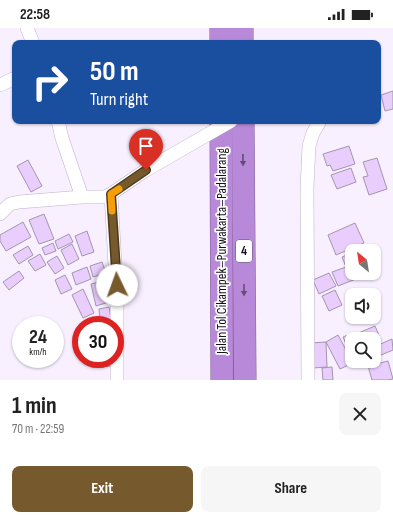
<!DOCTYPE html>
<meta charset="utf-8">
<style>
:root{--surface:#fff;--page:#f6f6f6;--text:#222;--muted:#767676;--accent:#765a2d}
body{margin:0;font-family:"Sofia Sans Condensed",sans-serif;background:var(--page);color:var(--text);height:100vh;display:flex;flex-direction:column;font-size:15px;white-space:nowrap}
*{box-sizing:border-box;margin:0}
p{font-size:13px;color:var(--muted)}
.icon{flex:none;width:22px;height:22px;fill:none;stroke:currentColor;stroke-width:2;stroke-linecap:round;stroke-linejoin:round}
.map{position:relative;height:352px;overflow:hidden}
.sheet{display:flex;flex-direction:column;background:var(--surface);flex:1}
.sheet>*{flex:none}
.guide{position:absolute;left:12px;top:12px;width:369px;height:84px;border-radius:8px;box-shadow:0 1px 3px #0004;background:#1a4fa0;color:#fff;overflow:hidden}
.needle{width:26px;rotate:330deg}
.fabs{position:absolute;left:345px;top:216px;display:grid;gap:8px}
.fabs a{display:grid;place-items:center;width:36px;height:36px;border-radius:8px;background:var(--surface);box-shadow:0 1px 3px #0004;font-size:20px}
.speed{position:absolute;left:12px;top:288px;display:flex;gap:8px;font-size:20px;font-weight:700;text-align:center}
.speed>*{display:grid;place-content:center;width:52px;height:52px;border-radius:50%;background:var(--surface);box-shadow:0 1px 3px #0004;line-height:1}
.speed small{font-size:10px;font-weight:400}
.speed .limit{border:6px solid #d22;background:#fff;color:#111}
.pin{position:absolute;display:grid;place-items:center;width:34px;height:34px;color:#fff;margin:-41px -17px;border-radius:50% 50% 50% 0;rotate:-45deg;box-shadow:0 0 4px #0007}
.pin .icon{rotate:45deg}
.me{position:absolute;width:44px;margin:-22px;rotate:357deg;stroke-linejoin:round;filter:drop-shadow(0 0 3px #0008)}
.turn{display:flex;align-items:center;gap:14px;height:84px;padding:0 12px;font-size:18px}
.turn .icon{width:52px;height:52px;stroke-width:2.5}
.turn b{display:block;font-size:28px;line-height:34px}
.round{display:grid;place-items:center;flex:none;width:42px;height:42px;border-radius:8px;background:var(--page)}
.overview{display:flex;align-items:center;justify-content:space-between;height:68px;padding:0 12px}
h1{font-size:24px;font-weight:700;line-height:30px}
.action{display:flex;gap:8px;margin-top:auto;padding:8px 12px}
.action a{flex:1;height:46px;border-radius:8px;background:var(--accent);color:#fff;font-size:16px;font-weight:700;line-height:46px;text-align:center}
.action a+a{background:var(--page);color:var(--text)}
.status{display:flex;justify-content:space-between;align-items:center;height:28px;padding:0 20px;background:var(--surface);direction:ltr}
.status svg{height:11px;fill:currentColor}
.map>svg:first-child{display:block}
</style>
<div class="status"><b>22:58</b><svg viewBox="0 0 49 12"><path d="M0 12V9h3v3zM5 12V6h3v6zM10 12V3h3v9zM15 12V0h3v12zM26 1h20v11H26zM47 4h2v5h-2z"/></svg></div>
<div class="map">
<svg width="393" height="352" viewBox="0 0 393 352">
<rect width="100%" height="100%" fill="#f8efff"/>
<path fill="#e8cdfd" stroke="#a396ad" d="M393,63v18l-8,2 -4,-16z
M349,118l6,18 -22,7 -3,-6 -3,1 -4,-12z
M377,130l10,31 -18,6 -6,-18 5,-1 -5,-14z
M28,132l14,26 -11,6 -14,-26z
M351,140l5,14 -19,7 -6,-14z
M44,186l10,25 -15,5 -10,-24z
M23,194l8,15 -25,14 -6,-10v-6z
M355,195l9,20 -28,12 -8,-20z
M87,203l7,21 -12,4 -7,-20z
M69,206l4,8 -15,7 -3,-8z
M53,215l3,8 -11,4 -3,-7z
M72,216l7,15 -11,6 -7,-15z
M28,218l5,9 -14,9 -6,-9z
M352,225v20h13l1,2 -28,11 -6,-14 14,-5 -4,-10z
M40,226l6,11 -11,6 -7,-10z
M57,228l7,12 -9,6 -8,-12z
M102,234l4,11 -13,4 -3,-11z
M87,239l4,12 -15,6 -4,-12z
M19,243l5,7 -15,12 -6,-8z
M329,245l7,13 -17,8 -6,-14z
M65,247l7,14 -11,5 -6,-14z
M104,253l5,21 -13,4 -5,-22z
M83,261l11,24 -11,5 -11,-23z
M335,262l7,15 -13,6 -7,-15z
M109,279l2,12 -11,1 -1,-11z
M375,298l6,14 -7,3v-4h-16l-2,-5z
M353,305l3,6h-4v19l-9,-21z
M338,307l15,28 -13,6 -14,-27z
M392,311l1,11 -19,8v-11z
M326,314l1,25 -14,1 -2,-25z
M98,331h14v7l-13,1z
M353,333h14l-12,5z
M388,333l5,18 -5,1h-16l-4,-14z
M332,339l1,13h-10l-1,-12z"/>
<g fill="none" stroke-linecap="round" stroke-linejoin="round">
<defs>
<path id="minor" d="M27,0l6,15
M0,57l15,-7
M58,93l4,17 20,59
M111,166l6,106v80
M0,186l10,-10 9,-2 63,-5h23l6,-3 35,-24
M308,352l-1,-192 2,-42 4,-13 7,-12"/>
<path id="motorway" d="M221,0v15
M242,0v15
M221,93l1,259
M243,93l2,259"/>
</defs>
<use href="#minor" stroke="#beb1c9" stroke-width="14"/>
<use href="#motorway" stroke="#7e5f95" stroke-width="23"/>
<use href="#minor" stroke="#fff" stroke-width="13"/>
<use href="#motorway" stroke="#b789d8" stroke-width="22"/>
<defs>
<path id="minor-bridge" d="M146,142l85,-49"/>
</defs>
<use href="#minor-bridge" stroke="#beb1c9" stroke-width="14" stroke-linecap="butt"/>
<use href="#minor-bridge" stroke="#fff" stroke-width="13"/>
</g>
<defs><path id="oneway-solid" d="M-6-.8H1V-3.2L6.5 0L1 3.2V.8H-6Z"/></defs>
<g fill="#664d78">
<use href="#oneway-solid" transform="translate(243 132) rotate(89)"/>
<use href="#oneway-solid" transform="translate(244 262) rotate(90)"/>
</g>
<g fill="none" stroke-linecap="round" stroke-linejoin="round">
<defs>
<path id="route" d="M117,257l-6,-91 35,-24"/>
</defs>
<use href="#route" stroke="#4d3a1d" stroke-width="10"/>
<use href="#route" stroke="#765a2d" stroke-width="7"/>
<path stroke="#f59e0b" stroke-width="7" d="M112,183l-1,-17 8,-5"/>
</g>
<g text-anchor="middle" dominant-baseline="central" stroke-width="3.5" stroke-linejoin="round" paint-order="stroke">
<rect fill="#fff" stroke="#5b585e" stroke-width="1" x="236" y="212" width="16" height="22" rx="3"/>
<g font-size="13" font-weight="bold" fill="#151119">
<text x="244" y="223">4</text>
</g>
<g font-size="14" fill="#151119" stroke="#fff">
<text transform="translate(221 223) rotate(-90)">Jalan Tol Cikampek–Purwakarta–Padalarang</text>
</g>
</g>
</svg>
<div class="fabs">
<a><svg class="needle" viewBox="-14 -14 28 28"><path d="M0-13l5 13h-10z" fill="#e53935"/><path d="M0 13l5-13h-10z" fill="#767676"/></svg></a>
<a><svg class="icon" aria-label="sound" viewBox="0 0 24 24"><path d="M4 9h4l5-4v14l-5-4H4zM17 9q2 3 0 6"/></svg></a>
<a><svg class="icon" aria-label="search" viewBox="0 0 24 24"><circle cx="10" cy="10" r="6"/><path d="M15 15l6 6"/></svg></a>
</div>
<div class="speed"><div>24<small>km/h</small></div><div class="limit">30</div></div>
<div class="pin" style="left:146px;top:142px;background:#d93025"><svg class="icon" aria-label="arrive" viewBox="0 0 24 24"><path d="M6 21V4h12l-3 4 3 4H6"/></svg></div>
<svg class="me" style="left:117px;top:257px" viewBox="-20 -20 40 40"><circle r="19" fill="#fff"/><path d="M0-13L10 11 0 6-10 11z" fill="#765a2d"/></svg>
<div class="guide">
<div class="turn"><svg class="icon" aria-label="right" viewBox="0 0 24 24"><path d="M7 20v-9h11M14 6l5 5-5 5"/></svg><div><b>50 m</b>Turn right</div></div>
</div>
</div>
<section class="sheet">
<div class="overview"><div><h1>1 min</h1><p>70 m · 22:59</p></div><a class="round"><svg class="icon" aria-label="close" viewBox="0 0 24 24"><path d="M6 6l12 12M18 6L6 18"/></svg></a></div>
<div class="action"><a>Exit</a><a>Share</a></div>
</section>
